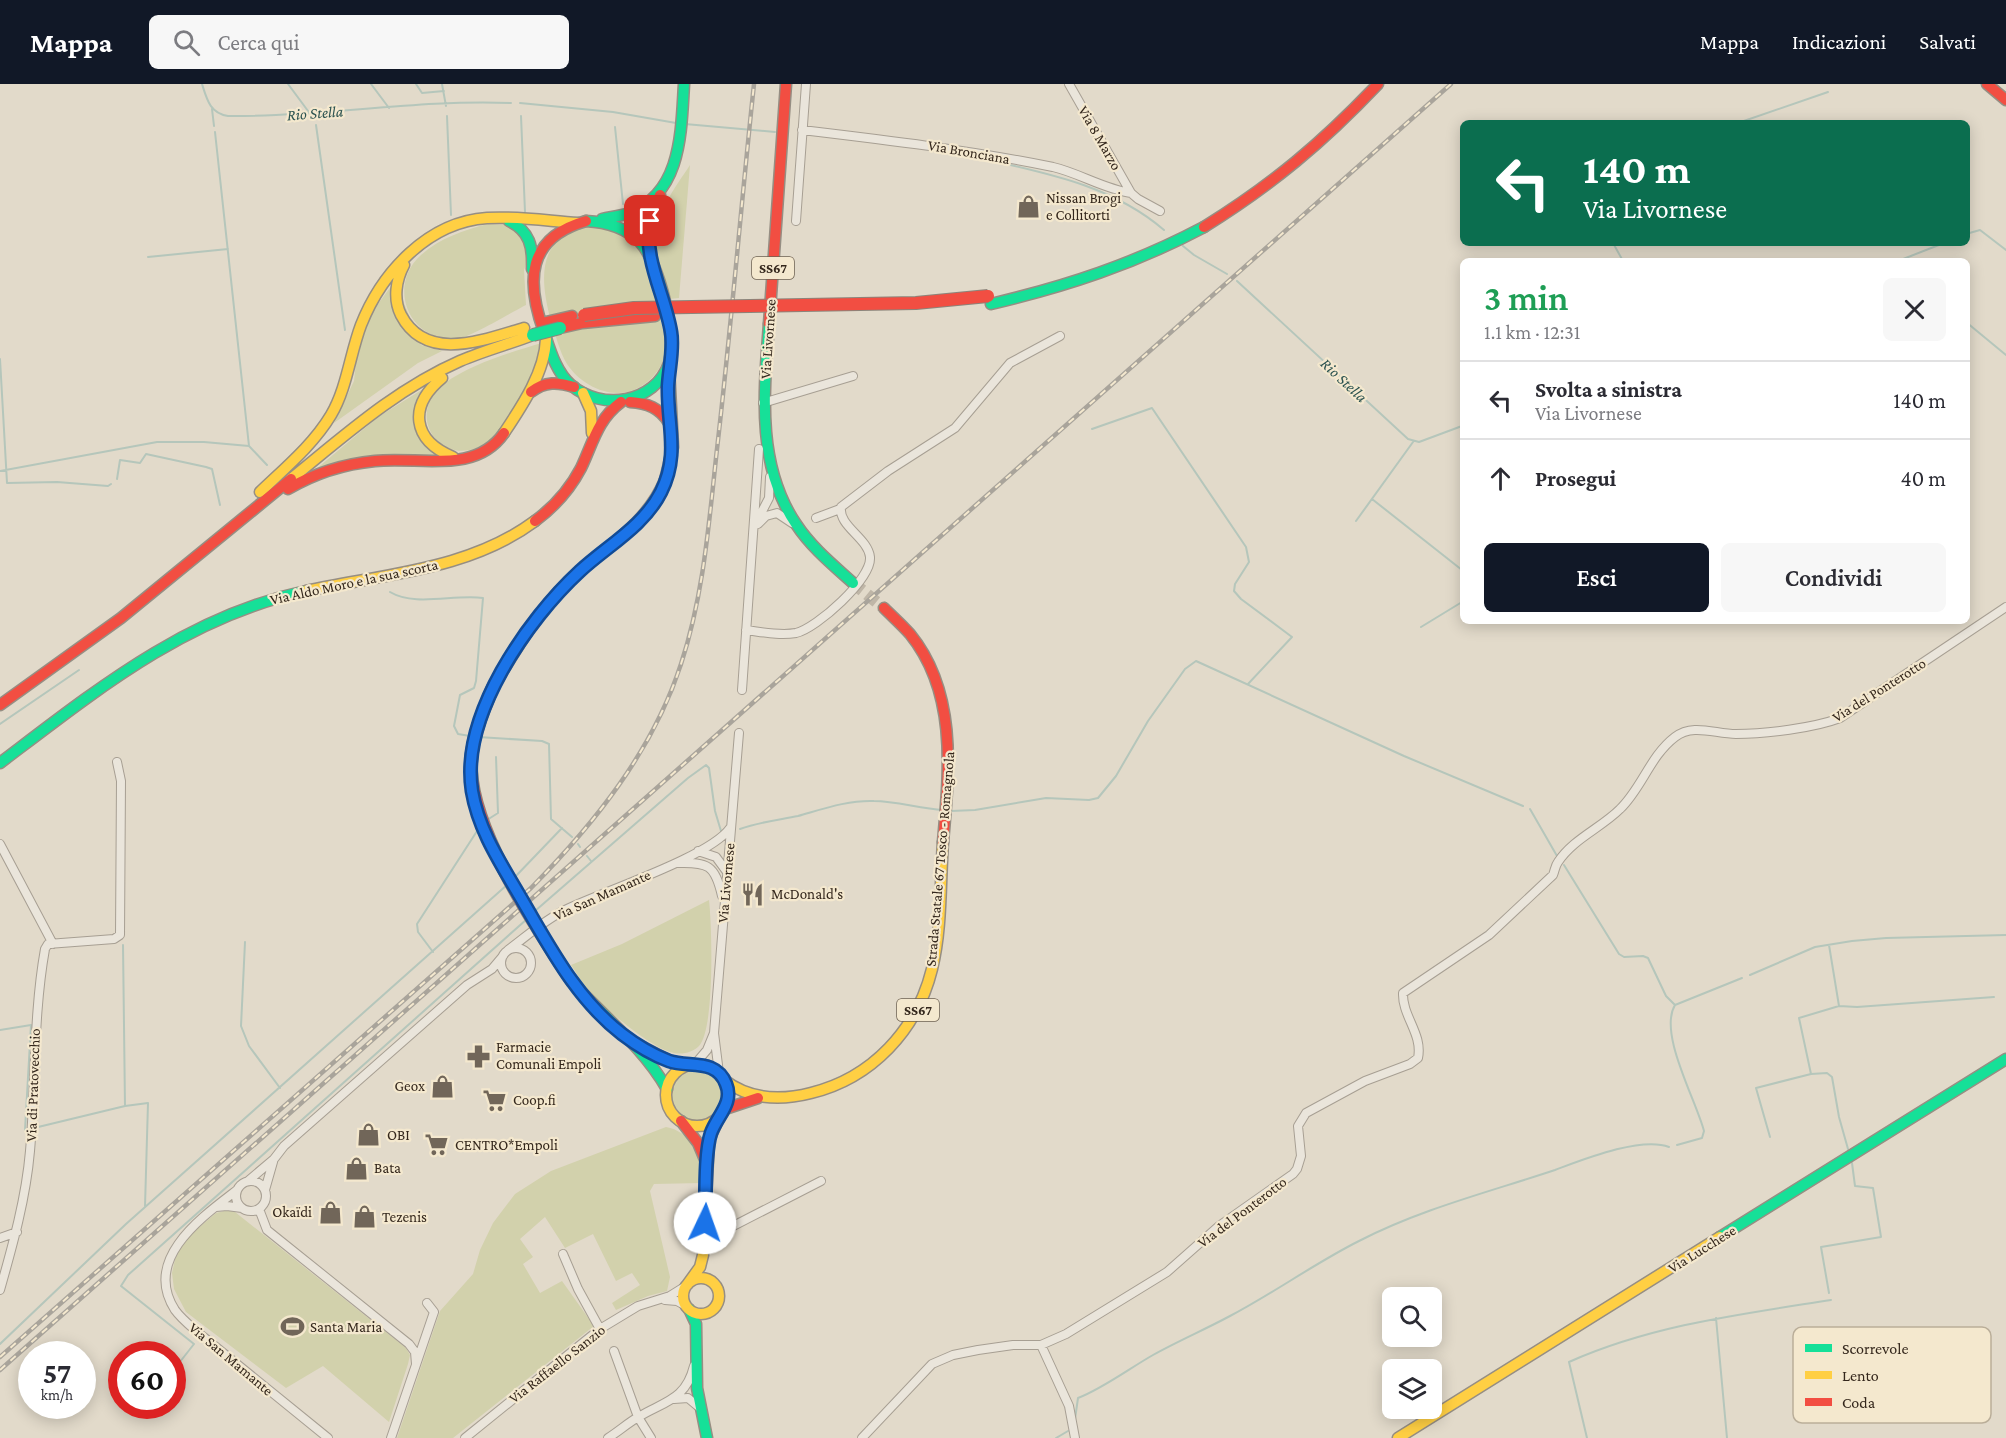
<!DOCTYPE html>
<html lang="it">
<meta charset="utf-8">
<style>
:root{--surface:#fff;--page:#f7f7f7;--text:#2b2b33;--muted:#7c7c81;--line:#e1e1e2;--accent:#111827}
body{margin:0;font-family:"Crimson Pro",serif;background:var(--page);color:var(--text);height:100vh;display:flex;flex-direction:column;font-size:22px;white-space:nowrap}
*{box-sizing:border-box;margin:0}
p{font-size:20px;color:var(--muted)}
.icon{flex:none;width:33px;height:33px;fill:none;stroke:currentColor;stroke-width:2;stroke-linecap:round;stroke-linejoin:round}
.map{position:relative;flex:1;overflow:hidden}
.side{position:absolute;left:1460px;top:174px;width:510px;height:366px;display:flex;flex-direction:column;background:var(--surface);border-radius:9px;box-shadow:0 3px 15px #0003}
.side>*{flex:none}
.banner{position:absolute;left:1460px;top:36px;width:510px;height:126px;border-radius:9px;box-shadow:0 3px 15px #0003;background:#0b6e4f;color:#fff;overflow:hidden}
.buttons{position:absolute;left:1382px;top:1203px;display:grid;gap:12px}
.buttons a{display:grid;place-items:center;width:60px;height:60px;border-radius:9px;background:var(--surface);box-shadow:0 3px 15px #0003;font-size:30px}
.speed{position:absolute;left:18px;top:1257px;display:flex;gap:12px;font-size:30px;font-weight:700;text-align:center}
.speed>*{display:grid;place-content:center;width:78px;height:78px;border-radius:50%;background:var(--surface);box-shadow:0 3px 15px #0003;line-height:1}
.speed small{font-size:15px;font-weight:400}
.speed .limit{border:9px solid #d22;background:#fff;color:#111}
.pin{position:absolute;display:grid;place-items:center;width:51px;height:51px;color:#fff;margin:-26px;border-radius:12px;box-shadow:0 3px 9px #0006}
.me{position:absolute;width:66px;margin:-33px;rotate:3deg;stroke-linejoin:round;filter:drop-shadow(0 0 4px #0008)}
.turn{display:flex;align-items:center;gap:21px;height:126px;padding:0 24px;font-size:27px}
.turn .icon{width:78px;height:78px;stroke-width:2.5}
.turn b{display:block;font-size:42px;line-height:51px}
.round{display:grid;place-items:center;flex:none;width:63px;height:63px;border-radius:9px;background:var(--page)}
.summary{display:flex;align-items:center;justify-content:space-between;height:102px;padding:0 24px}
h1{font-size:36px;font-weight:600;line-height:45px;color:#1e9e55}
.button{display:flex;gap:12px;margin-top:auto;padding:12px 24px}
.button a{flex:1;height:69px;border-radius:9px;background:var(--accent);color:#fff;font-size:24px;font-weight:600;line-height:69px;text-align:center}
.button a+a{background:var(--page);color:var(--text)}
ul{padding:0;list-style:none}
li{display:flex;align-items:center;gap:18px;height:78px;padding:0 24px;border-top:2px solid var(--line)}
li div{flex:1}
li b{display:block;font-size:22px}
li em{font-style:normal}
header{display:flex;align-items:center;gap:36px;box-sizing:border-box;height:84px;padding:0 30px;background:var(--accent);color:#fff}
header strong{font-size:28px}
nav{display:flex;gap:33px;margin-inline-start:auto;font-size:21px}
.search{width:420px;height:54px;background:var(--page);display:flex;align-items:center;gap:15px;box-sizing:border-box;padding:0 21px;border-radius:9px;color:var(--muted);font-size:22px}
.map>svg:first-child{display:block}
</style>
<header>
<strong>Mappa</strong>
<div class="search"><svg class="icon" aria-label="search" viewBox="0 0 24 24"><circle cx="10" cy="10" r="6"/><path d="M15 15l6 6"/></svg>Cerca qui</div>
<nav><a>Mappa</a><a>Indicazioni</a><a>Salvati</a></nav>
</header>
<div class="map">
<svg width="2006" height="1354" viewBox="0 0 2006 1354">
<rect width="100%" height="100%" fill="#e2daca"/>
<path fill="#d2d1ac" d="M690,81l-11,133 -9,1c-6,-16 -14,-36 -15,-54 -2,-29 20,-57 35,-80z
M488,140l23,1 14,11 4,19 -5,15 2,35c-14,7 -54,31 -66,33 -49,8 -75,-51 -39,-83 19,-17 43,-25 67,-31z
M598,142c41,8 46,30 56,67 4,17 8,34 13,51 -2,18 -11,35 -29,44 -24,13 -56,-1 -71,-24 -8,-13 -11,-29 -16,-43 -13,-47 -13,-90 47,-95z
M395,197l26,64 21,6 -24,12 -84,60 20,-42 3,-29 15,-40z
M542,259c1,22 -13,39 -24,58 -8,14 -16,30 -29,40 -45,33 -88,-26 -44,-58 26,-19 66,-31 97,-40z
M423,305l-8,13 22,53 -122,15 63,-53z
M709,816c3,26 6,129 -10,146 -6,6 -16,9 -25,7 -22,-4 -69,-44 -85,-62 -7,-7 -12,-18 -18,-26l51,-21z
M671 1011a26 26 0 1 1 52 0a26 26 0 1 1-52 0Z
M666,1043c25,4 38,32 36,56l-48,1 -4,7 20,86 -3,14 -19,5 -32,14 -4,-7 28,-18 -8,-12 -16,8 -23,-47 -28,14 -20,-31 -25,22 13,18 -10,7 17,29 22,-12 32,45 -141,112h-56l43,-127 33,-37 7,-24 13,-27 22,-29 36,-23z
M228,1126l7,2 171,136 4,7 -2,9 -19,58 -66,-56 -37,22 -100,-76 -12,-23 -2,-16 4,-18 13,-19 27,-23z"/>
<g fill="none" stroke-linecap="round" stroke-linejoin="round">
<path stroke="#b5c6bb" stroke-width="2" d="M202,0c5,16 8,29 26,32 95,1 189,-17 283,-13
M288,0l23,31
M371,0l18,24
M416,0l6,9 22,-2
M442,0l4,22
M520,19l93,9 63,11
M212,25l2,17
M447,32l4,99
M521,32l4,96
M1738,39l90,-31
M685,40l90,8
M316,41l29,205
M615,43l8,77
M215,48l34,314 18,19
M993,77c62,14 122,27 171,69
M1966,150l14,-4 26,20
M1613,159l10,18
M1183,162l11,9 33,19
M148,173l80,-8
M1898,177l46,-18
M1237,197l171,158 11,3 43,-16
M1966,238l40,33
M0,275l7,124 50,-1 51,4 3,-2
M1092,345l60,-21 94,139 3,15 -14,22 -1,7 7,8 51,38 -44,47
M0,387l157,-29h47l45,4
M117,395l3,-19 20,3 6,-9 60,13 6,2 8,36
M1372,415l90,71
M1356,437l57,-79
M390,508c25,15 64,2 93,6l-7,83 -2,7 -14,7 -6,31 4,8 12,2
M1421,543l41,-25
M0,640l79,-54
M478,653l64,4 7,3 2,75 21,18
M1530,725l27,47
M951,727l24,-1 71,-12 43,2 9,-2 18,-22 32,-55 37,-52 11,-8 208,95 119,50
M487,736l11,-7 -2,-56
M740,745c19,-7 38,-9 58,-13 25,-7 50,-16 76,-15 23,0 46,8 69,9
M578,760l2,3
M587,772l4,5
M1564,781l55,89 5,3 19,-1 5,2 18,38 9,9
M514,794l48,-50
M535,827l153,-133 18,-13 3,3 6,43 6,20
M245,858l-4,84 8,20 31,42
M123,861l2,161
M1829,861l10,61 -40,12 12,56 16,-1 5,4 7,40 9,32
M433,868l-15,-20 -1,-8 62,-96
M1750,891l65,-28 37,-6 34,-3 120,-3
M1839,922l18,1 137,-10
M0,946l31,-5 -6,105 4,-1
M34,1044l91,-22 23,-3 -3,103
M1770,1053l-14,-49 55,-14
M1677,1061l25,-7 2,-7c-8,-31 -46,-98 -29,-126l67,-27
M1829,1209l-8,-46 60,-10 -8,-49 -18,-2 -3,-23
M1716,1234l11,120
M0,1260l126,-120 382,-340
M172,1288l22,-28 -73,-58 7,-11 399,-356
M1075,1335l3,-21c24,-9 52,-30 75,-43 25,-14 51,-25 77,-39 44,-23 85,-53 129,-75 62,-32 130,-49 196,-71 27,-10 86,-34 114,-23
M1056,1354l12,-7
M1587,1354l-18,-76c83,-37 173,-48 262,-62"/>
<path stroke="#bfb6a7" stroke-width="12" stroke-dasharray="12 6" stroke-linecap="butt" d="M853,499l31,25"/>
<defs>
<path id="street" d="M1069,0l62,109 7,6 22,12
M802,46c84,10 168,20 251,37 26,6 51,22 78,26
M796,137l10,-137
M763,319l90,-27
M816,434l24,-9
M756,439l13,-25 1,-21
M758,440l8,-8 11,-3 15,10
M746,546c16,2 33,6 50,3 21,-5 76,-54 74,-76 -2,-19 -32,-31 -29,-50l47,-36 67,-43 55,-65 50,-27
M742,606l17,-241
M0,760l53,100
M698,767l18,6 11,15
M678,779c30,-1 37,2 44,33
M501 879a15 15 0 1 1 30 0a15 15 0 1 1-30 0Z
M508,866c19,-14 35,-29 57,-40 36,-18 145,-53 165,-82
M695,980l12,-14 7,-17
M719,989l-5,-40 25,-300
M236 1112a15 15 0 1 1 30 0a15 15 0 1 1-30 0Z
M248,1097l26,-22 10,-13 183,-161 25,-16 11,-13
M237,1106c-35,27 -95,69 -62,120 5,7 13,14 20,20l133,108
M265,1106l8,-28
M216,1123l11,-1 15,2
M259,1125l8,21 142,114 6,8 1,12
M0,1154l17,-6
M704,1157l117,-60
M563,1170l15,35 22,40
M0,1206c13,-46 26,-92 30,-139 6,-68 3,-135 15,-202l3,-5 66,-5 6,-4 1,-154 -4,-19
M665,1216l12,1 9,5
M1041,1261l28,61 6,32
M614,1267l24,66 13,21
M674,1315l14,-1 12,10
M391,1354l43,-126 -7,-9
M465,1354l135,-109 38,-23 32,-10 16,-10
M608,1354c11,-7 21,-16 32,-22 26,-15 46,-17 54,-50
M862,1354l70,-74 21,-9 25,-5 35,-5h28l25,-11 101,-62 52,-46 74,-52 4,-5 4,-13 -3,-30 8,-13 59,-32 45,-17 8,-6c5,-24 -16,-42 -15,-65l86,-58 64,-60c2,-5 2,-9 5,-13 15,-23 43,-34 62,-53 22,-21 30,-53 55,-72 18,-14 40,-3 61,-3 29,0 78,-6 104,-16l166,-111"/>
<path id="fast" d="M602,135c9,-2 19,-3 27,-6 53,-20 52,-81 55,-129
M509,137c21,10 24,26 23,48
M991,220c76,-18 143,-40 213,-77
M769,240c-5,67 -13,141 27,200 15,23 37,41 57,59
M544,248c6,18 12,40 27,53 30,26 84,19 98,-22 8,-27 -10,-101 -29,-121 -15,-15 -34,-20 -54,-21
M493,603c21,-34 41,-69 68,-98 35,-37 84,-60 104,-109
M0,679c95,-72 187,-147 306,-172
M573,899c32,35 70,64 94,106
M1720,1153l286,-178
M689,1225l7,15 1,64 10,50"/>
<path id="slow" d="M404,181c-8,15 -11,34 -3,50 25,48 82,25 123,13
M442,294c-34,28 -30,62 11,79
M583,309l8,18 1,22
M504,349c18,-27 41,-61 42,-94
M291,395c53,-43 105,-90 169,-118 23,-10 49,-17 73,-26
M665,396l8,-33 -4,-79
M260,408c25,-24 53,-47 71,-77 16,-27 19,-61 30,-90 21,-53 67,-103 126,-107 30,-2 61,3 91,5
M306,507c78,-17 163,-21 229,-70
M639,961l31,16 20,4
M666 1011a31 31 0 1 1 62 0a31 31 0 1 1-62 0Z
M724,996c26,20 56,21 87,13 61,-15 106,-63 121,-124 10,-41 8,-85 11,-127
M683 1212a18 18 0 1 1 36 0a18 18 0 1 1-36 0Z
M687,1201l13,-18 3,-12 6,-115 10,-22
M1398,1354l322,-201"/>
<path id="jam" d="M1987,0l19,16
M1204,143c69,-43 118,-84 174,-143
M650,170l-1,-28 11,-31
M546,238l26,-6
M769,240l17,-240
M560,244l22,-5 73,-7
M544,248c-18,-50 -18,-94 42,-111
M531,308c14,-11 27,-10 43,-5
M630,318c17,1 30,6 39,21
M288,405c27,-16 56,-25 87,-28 44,-5 100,14 129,-28
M535,437c19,-14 35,-32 46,-53 12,-25 16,-48 40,-66
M884,524c9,9 18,17 26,26 48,59 39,138 33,208
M0,621l121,-87 170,-139
M725,1025l33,-11
M681,1037l17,22 8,19"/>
</defs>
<use href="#street" stroke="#a79f93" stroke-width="10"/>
<use href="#fast" stroke="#968e83" stroke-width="13"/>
<use href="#slow" stroke="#968e83" stroke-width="13"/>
<use href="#jam" stroke="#968e83" stroke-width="13"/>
<use href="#street" stroke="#eae5db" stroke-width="8"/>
<use href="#fast" stroke="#16e098" stroke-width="10"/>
<use href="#slow" stroke="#ffcf43" stroke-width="10"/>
<use href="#jam" stroke="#f24e42" stroke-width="10"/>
<defs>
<path id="rail" d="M0,1273l531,-469c63,-64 122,-137 150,-224 23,-70 28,-143 36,-215 14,-121 24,-243 37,-365
M0,1286l1451,-1286"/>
</defs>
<use href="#rail" stroke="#a9a49b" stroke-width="4.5"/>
<use href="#rail" stroke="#f4e8ce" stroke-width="2" stroke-dasharray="7" stroke-linecap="butt"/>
<defs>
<path id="fast-bridge" d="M533,251l27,-7"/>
<path id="jam-bridge" d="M584,231l50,-7 282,-5 72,-7
M493,603c-11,27 -23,54 -22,83 3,65 66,159 102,213"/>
</defs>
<use href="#fast-bridge" stroke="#8c847a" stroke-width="14" stroke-linecap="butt"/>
<use href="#jam-bridge" stroke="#8c847a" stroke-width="14" stroke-linecap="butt"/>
<use href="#fast-bridge" stroke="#16e098" stroke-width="12"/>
<use href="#jam-bridge" stroke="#f24e42" stroke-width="12"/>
</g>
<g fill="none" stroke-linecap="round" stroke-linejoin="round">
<defs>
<path id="route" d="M650,137c-7,38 15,74 21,111 3,17 -2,36 -3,54 -1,39 12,68 -7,106 -17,34 -54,54 -81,79 -53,49 -120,145 -108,220 7,42 32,77 53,114 27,46 53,95 97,129 13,10 31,21 47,27 20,7 47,-3 57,23 8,19 -9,32 -15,49 -7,21 -5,66 -6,90"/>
</defs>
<use href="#route" stroke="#114b97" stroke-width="15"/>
<use href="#route" stroke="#1a73e8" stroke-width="10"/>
</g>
<defs>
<symbol id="shop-bare" viewBox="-9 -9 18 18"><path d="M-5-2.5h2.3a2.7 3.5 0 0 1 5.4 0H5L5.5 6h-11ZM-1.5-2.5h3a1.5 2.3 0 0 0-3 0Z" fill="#716659" stroke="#f4e8ce" stroke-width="2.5" paint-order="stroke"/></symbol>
<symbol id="restaurant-bare" viewBox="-9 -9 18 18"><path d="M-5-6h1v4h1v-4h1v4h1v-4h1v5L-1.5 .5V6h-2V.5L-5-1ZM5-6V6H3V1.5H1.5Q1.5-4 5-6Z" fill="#716659" stroke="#f4e8ce" stroke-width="2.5" paint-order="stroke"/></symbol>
<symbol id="pharmacy-bare" viewBox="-9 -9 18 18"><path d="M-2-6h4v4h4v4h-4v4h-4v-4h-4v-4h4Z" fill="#716659" stroke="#f4e8ce" stroke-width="2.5" paint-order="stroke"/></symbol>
<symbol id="supermarket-bare" viewBox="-9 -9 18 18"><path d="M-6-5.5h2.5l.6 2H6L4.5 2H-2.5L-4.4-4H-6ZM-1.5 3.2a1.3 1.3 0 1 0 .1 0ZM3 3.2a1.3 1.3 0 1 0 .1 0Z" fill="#716659" stroke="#f4e8ce" stroke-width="2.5" paint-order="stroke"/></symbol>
<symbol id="stadium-bare" viewBox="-9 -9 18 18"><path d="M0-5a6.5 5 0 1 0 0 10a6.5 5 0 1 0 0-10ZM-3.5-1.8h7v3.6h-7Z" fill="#716659" stroke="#f4e8ce" stroke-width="2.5" paint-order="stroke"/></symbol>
</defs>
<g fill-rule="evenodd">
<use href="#shop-bare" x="1012" y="106" width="33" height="33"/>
<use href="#restaurant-bare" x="736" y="794" width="33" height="33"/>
<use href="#pharmacy-bare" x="462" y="956" width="33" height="33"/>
<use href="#shop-bare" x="426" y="986" width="33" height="33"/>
<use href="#supermarket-bare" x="478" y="1000" width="33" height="33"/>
<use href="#shop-bare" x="352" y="1034" width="33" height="33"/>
<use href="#supermarket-bare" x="420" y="1044" width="33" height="33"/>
<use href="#shop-bare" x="340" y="1068" width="33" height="33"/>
<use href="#shop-bare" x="314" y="1112" width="33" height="33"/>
<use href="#shop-bare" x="348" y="1116" width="33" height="33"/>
<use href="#stadium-bare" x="276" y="1226" width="33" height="33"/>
</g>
<g text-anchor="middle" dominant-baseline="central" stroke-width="4.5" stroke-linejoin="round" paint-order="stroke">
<g fill="#f4e8ce" stroke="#6e6151" stroke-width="1.5">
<rect x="752" y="173" width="42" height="22" rx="4.5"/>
<rect x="897" y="915" width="42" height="22" rx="4.5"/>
</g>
<g font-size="14" font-weight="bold" fill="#34271c">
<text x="773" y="184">SS67</text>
<text x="918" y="926">SS67</text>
</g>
<g font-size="15" fill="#34271c" stroke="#f4e8ce">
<text transform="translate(1100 54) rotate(60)">Via 8 Marzo</text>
<text transform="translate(969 68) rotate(10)">Via Bronciana</text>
<text transform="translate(768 255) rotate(-86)">Via Livornese</text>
<text transform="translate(354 498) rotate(-12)">Via Aldo Moro e la sua scorta</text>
<text transform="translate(1879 606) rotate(-32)">Via del Ponterotto</text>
<text transform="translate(940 775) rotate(-85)">Strada Statale 67 Tosco - Romagnola</text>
<text transform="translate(726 799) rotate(-85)">Via Livornese</text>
<text transform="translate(602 811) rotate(-24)">Via San Mamante</text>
<text transform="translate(33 1001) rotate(-88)">Via di Pratovecchio</text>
<text transform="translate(1242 1128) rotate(-37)">Via del Ponterotto</text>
<text transform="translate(1702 1165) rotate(-32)">Via Lucchese</text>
<text transform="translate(231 1275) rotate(40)">Via San Mamante</text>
<text transform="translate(557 1280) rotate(-38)">Via Raffaello Sanzio</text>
</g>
<g font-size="15" fill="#34271c" stroke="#f4e8ce" text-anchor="start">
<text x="1046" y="114">Nissan Brogi<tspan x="1046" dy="17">e Collitorti</tspan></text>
<text x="771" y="810">McDonald's</text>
<text x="496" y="963">Farmacie<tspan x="496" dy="17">Comunali Empoli</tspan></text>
<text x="425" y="1002" text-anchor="end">Geox</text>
<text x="513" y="1016">Coop.fi</text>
<text x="387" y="1051">OBI</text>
<text x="455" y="1061">CENTRO*Empoli</text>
<text x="374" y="1084">Bata</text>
<text x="312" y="1128" text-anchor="end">Okaïdi</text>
<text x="382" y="1133">Tezenis</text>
<text x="310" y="1243">Santa Maria</text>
</g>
<g font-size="16" font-style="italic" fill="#2c5350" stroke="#f4e8ce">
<text transform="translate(315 29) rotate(-4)">Rio Stella</text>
<text transform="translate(1344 296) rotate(43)">Rio Stella</text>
</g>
</g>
<rect x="1793" y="1243" width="198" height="96" rx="9" fill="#f4e8ce" stroke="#baae99" stroke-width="1.5"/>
<rect x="1805" y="1260" width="27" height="8" fill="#16e098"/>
<rect x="1805" y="1287" width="27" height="8" fill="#ffcf43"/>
<rect x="1805" y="1314" width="27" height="8" fill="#f24e42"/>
<g font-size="16" fill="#34271c">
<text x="1842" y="1270">Scorrevole</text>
<text x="1842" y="1297">Lento</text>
<text x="1842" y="1324">Coda</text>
</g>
</svg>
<div class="buttons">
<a><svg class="icon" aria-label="search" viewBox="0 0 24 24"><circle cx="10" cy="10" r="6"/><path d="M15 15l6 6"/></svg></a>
<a><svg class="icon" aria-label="layers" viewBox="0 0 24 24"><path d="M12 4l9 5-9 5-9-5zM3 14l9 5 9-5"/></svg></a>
</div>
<div class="speed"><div>57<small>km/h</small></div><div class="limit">60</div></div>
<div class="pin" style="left:650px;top:137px;background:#d93025"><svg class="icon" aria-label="arrive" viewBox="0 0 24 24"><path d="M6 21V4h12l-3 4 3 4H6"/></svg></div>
<svg class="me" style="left:705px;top:1139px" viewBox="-20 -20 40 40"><circle r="19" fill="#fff"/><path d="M0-13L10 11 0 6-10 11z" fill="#1a73e8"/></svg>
<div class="banner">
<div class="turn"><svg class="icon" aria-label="left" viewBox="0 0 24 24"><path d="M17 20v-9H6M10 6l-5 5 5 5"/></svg><div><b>140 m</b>Via Livornese</div></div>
</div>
<section class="side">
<div class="summary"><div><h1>3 min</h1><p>1.1 km · 12:31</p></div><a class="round"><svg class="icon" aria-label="close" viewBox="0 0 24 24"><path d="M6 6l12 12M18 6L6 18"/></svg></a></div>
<ul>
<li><svg class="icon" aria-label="left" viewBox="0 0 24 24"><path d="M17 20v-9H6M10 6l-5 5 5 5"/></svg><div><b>Svolta a sinistra</b><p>Via Livornese</p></div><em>140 m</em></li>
<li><svg class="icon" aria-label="ahead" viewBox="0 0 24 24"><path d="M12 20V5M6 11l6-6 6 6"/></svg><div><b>Prosegui</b></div><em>40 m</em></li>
</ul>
<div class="button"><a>Esci</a><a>Condividi</a></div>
</section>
</div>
